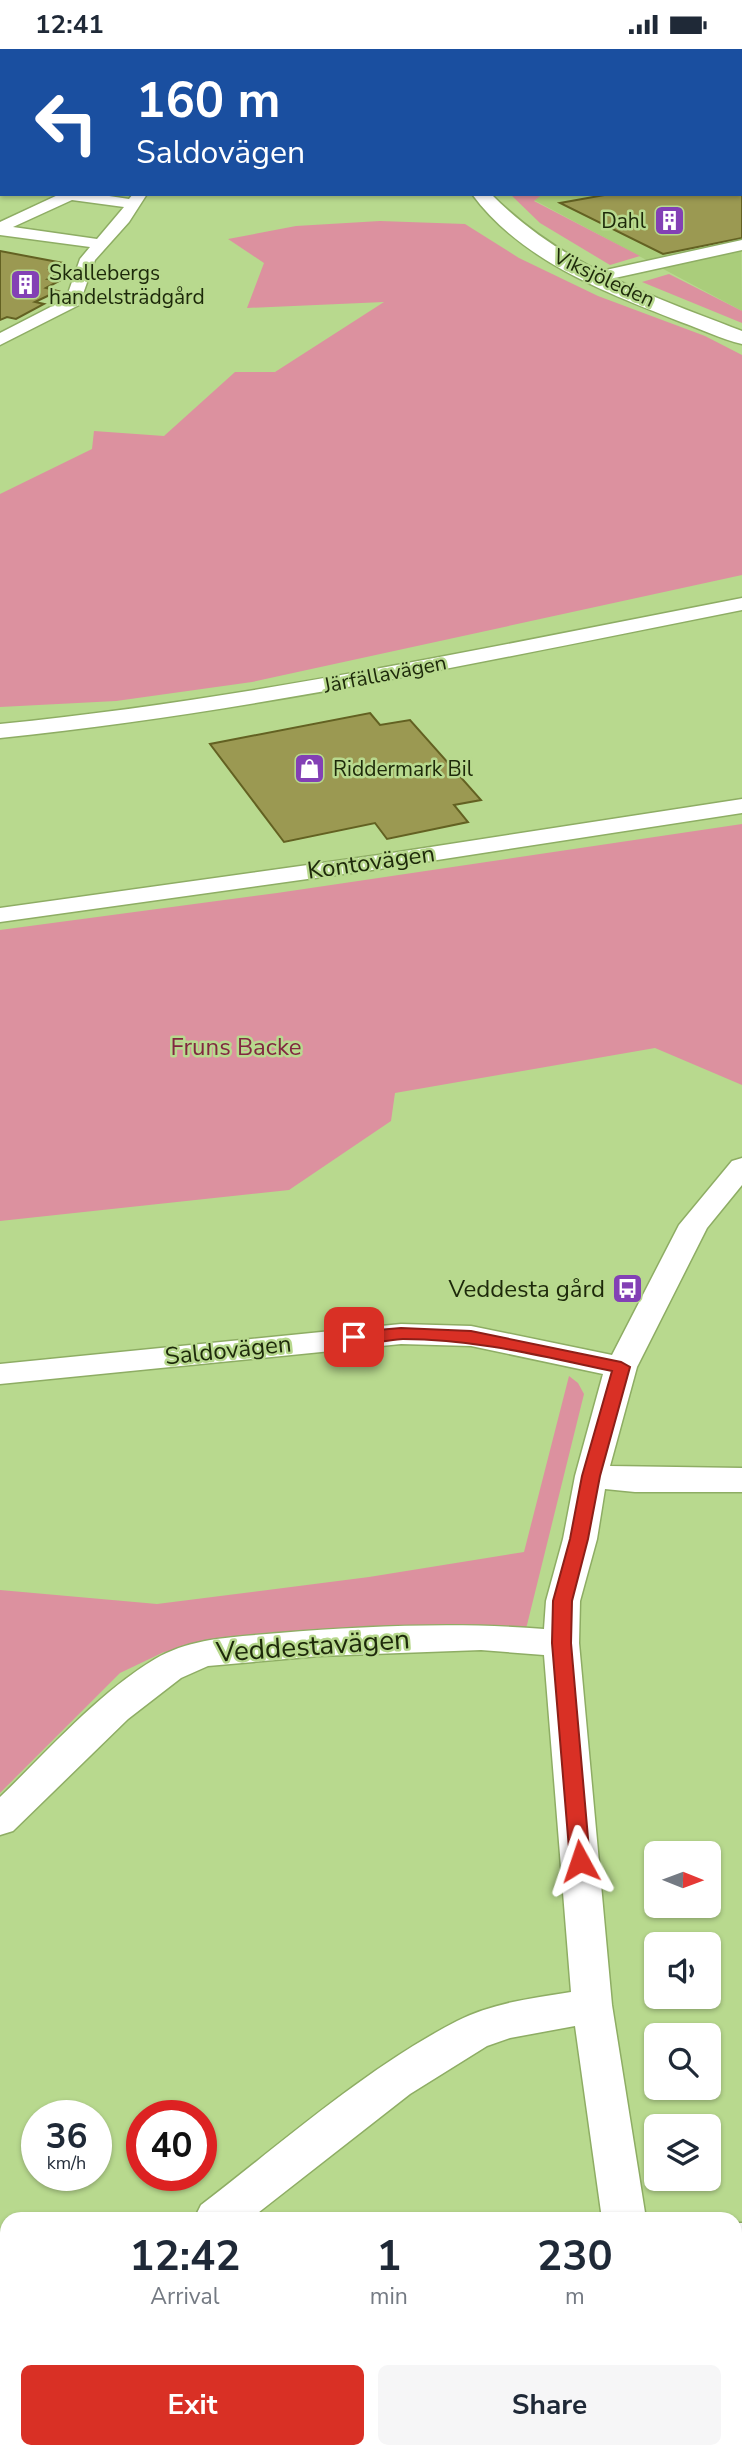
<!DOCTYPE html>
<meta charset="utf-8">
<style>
:root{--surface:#fff;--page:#f6f6f7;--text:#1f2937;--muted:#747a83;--accent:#d93025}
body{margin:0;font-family:"Nunito Sans",sans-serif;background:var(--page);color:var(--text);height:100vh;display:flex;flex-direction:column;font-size:26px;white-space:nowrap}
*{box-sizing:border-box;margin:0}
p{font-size:23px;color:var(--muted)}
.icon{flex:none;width:38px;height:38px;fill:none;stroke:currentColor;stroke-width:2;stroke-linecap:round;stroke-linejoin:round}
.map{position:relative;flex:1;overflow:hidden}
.details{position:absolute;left:0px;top:2163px;width:742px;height:247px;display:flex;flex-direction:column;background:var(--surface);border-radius:21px 21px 0 0;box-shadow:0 2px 5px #0004}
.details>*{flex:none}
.hud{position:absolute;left:0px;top:0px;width:742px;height:147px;box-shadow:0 2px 5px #0004;background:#1a4fa0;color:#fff;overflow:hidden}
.needle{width:46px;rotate:91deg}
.buttons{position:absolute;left:644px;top:1792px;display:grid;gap:14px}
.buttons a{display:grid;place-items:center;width:77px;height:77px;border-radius:10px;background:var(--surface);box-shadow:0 2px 5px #0004;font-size:35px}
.speed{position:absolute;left:21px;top:2051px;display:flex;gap:14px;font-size:35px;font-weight:700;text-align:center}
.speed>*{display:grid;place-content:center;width:91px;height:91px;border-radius:50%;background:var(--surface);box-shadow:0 2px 5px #0004;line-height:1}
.speed small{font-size:18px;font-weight:400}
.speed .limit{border:10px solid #d22;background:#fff;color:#111}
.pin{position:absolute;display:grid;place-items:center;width:60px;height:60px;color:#fff;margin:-30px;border-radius:14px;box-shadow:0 4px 10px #0006}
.me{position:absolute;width:77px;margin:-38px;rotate:355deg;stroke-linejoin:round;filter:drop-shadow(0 0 5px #0008)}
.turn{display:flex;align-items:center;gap:24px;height:147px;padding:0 21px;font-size:32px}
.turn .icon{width:91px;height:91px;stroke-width:2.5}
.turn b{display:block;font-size:49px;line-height:60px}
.eta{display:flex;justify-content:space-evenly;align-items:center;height:119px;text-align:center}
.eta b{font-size:42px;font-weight:700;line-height:49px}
.primary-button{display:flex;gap:14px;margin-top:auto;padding:14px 21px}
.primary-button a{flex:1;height:80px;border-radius:10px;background:var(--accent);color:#fff;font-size:28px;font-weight:700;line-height:80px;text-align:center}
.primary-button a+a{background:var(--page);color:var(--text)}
.status{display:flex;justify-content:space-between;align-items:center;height:49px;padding:0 35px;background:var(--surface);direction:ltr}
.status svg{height:19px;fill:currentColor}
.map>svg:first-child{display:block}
</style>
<div class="status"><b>12:41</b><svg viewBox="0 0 49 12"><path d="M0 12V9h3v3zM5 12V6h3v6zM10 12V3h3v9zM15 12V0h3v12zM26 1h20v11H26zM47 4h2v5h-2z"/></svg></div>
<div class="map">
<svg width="742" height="2409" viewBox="0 0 742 2409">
<rect width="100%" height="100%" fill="#b8d98e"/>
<path fill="#aacd7b" d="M740,73l2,189 -208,-111 9,-6h197z
M735,2248h7v161h-37l-1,-6h31z"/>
<path fill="#dc919f" d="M0,0h479l-477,2 -2,31z
M510,145h33l-9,7 106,55 -30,9 -70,-42z
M380,172l85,3 54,34 79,38 107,40 37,19v220l-490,107 -136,19 -116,6v-213l92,-45 2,-18 70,5 71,-64h40l109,-70 -137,6 17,-45 -36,-24 68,-13z
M669,225l73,37v12l-100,-41z
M742,775v261l-87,-37 -260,45 -4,28 -102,69 -289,31v-291l277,-37z
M569,1327l9,7 6,11 -58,235h-187l-175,23 -44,21 -120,120v-203l157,14 212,-27 155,-25z"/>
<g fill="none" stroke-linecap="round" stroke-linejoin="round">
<path stroke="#2a7768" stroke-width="3.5" d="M5,0l7,2"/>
</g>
<path fill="#9b9952" stroke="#636122" stroke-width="2" d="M610,145h132v44l-79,16 -103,-51z
M0,202l63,12 -13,6 12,3 -14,7 11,2 -13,7 12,3 -23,11 9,2 -28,15 -9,-2 -7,3z
M370,664l10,12 30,-5 71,80 -27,5 14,17 -81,17 -12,-16 -91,19 -74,-98z"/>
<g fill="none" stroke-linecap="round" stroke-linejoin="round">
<defs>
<path id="minor" d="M60,145h36l33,5 4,-5h14l-18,28 -34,38 -16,45 -79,40v-12l66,-34 14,-40 10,-12 -90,-12v-13zM72,151l52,7 -27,32 -84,-12z
M742,191v10l-150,33 -8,-5 8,-5z
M742,549v12c-247,49 -492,102 -742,128v-14c250,-25 495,-78 742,-126z
M742,750v14l-363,56 -379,53v-14l379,-53z
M742,1109v27l-35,43 -70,139 -27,99 132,2v24h-107l-30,-3 -8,50 -17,62 -1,42 33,362 34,214h-44l-27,-193 -65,12 -23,8 -77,48 -160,125h-56l7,-14c81,-62 165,-137 256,-184 35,-18 76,-23 114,-29l-27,-337 -63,-5 -162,6 -111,10 -27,12 -53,41 -115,112 -13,4v-38c48,-46 98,-104 155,-138 37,-22 82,-22 124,-26 88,-7 177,-11 265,-4l2,-28 17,-62 12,-63 28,-102 -132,-28 -70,-2 -401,40v-20l401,-40 70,2 141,29 67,-130 53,-64z
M735,2174h7v40h-7z
M7,2292v44l-7,3v-44z
M630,2403h46l1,6h-46z"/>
<path id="major" d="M491,0h16l-17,2z
M472,145h19c70,71 160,102 251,137v13c-21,-5 -41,-15 -61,-22 -74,-29 -160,-61 -209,-128z"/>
</defs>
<use href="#minor" stroke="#8ead64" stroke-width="3"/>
<use href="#major" stroke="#8ead64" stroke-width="3"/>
<use href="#minor" fill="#fff" fill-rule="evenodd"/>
<use href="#major" fill="#fff" fill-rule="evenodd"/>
</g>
<path fill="#d93025" stroke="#8d1f18" stroke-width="2" d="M401,1279l70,3 150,31 9,5 -30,109 -12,63 -16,62 -1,42 19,218 -3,6 -7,2 -7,-2 -3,-6 -18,-218 1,-42 17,-62 12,-63 30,-105c-71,-15 -136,-32 -209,-32 -14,0 -47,10 -57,-2l8,-5z"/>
<defs>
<symbol id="building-square" viewBox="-11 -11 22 22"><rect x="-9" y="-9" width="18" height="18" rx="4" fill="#8340b5" stroke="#b8d98e"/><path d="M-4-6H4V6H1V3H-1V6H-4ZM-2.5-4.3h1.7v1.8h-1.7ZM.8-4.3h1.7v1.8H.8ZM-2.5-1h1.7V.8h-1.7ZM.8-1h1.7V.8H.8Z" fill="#fff"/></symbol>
<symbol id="shop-square" viewBox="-11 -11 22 22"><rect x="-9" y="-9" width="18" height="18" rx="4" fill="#8340b5" stroke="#b8d98e"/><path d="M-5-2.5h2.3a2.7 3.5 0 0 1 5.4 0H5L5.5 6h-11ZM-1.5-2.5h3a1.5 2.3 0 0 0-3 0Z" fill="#fff"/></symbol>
<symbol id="bus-square" viewBox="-11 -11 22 22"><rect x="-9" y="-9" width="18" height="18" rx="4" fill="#8340b5" stroke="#b8d98e"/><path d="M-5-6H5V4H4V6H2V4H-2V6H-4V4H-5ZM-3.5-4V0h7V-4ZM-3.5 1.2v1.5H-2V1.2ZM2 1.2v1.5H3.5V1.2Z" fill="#fff"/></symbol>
</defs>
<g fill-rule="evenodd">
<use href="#building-square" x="652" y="154" width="35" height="35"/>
<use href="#building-square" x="8" y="218" width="35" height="35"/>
<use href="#shop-square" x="292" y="702" width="35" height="35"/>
<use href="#bus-square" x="610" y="1222" width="35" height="35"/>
</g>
<g text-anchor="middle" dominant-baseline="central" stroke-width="5" stroke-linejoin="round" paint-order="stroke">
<g font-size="21" fill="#1d290a" stroke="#b8d98e" text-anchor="start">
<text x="646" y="172" text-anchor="end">Dahl</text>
<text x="49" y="224">Skallebergs<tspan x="49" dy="24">handelsträdgård</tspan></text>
<text x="333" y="720">Riddermark Bil</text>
</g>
<g font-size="21" fill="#1d290a" stroke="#b8d98e">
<text transform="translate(604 229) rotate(25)">Viksjöleden</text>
<text transform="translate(385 625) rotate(-11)">Järfällavägen</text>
</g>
<g font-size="24" fill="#1d290a" stroke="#b8d98e">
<text transform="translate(371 813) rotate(-8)">Kontovägen</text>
<text transform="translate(228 1301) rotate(-6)">Saldovägen</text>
</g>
<g font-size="24" fill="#812840" stroke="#b8d98e">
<text x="236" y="998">Fruns Backe</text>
</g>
<g font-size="24" fill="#1d290a" stroke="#b8d98e" text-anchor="end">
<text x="605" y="1240">Veddesta gård</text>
</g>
<g font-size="28" fill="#1d290a" stroke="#b8d98e">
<text transform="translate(313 1597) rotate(-4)">Veddestavägen</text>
</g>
</g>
</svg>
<div class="buttons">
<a><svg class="needle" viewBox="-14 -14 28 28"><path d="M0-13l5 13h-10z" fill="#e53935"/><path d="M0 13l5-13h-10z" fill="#747a83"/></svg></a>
<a><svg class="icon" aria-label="sound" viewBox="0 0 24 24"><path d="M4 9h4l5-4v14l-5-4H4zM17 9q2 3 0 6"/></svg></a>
<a><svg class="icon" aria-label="search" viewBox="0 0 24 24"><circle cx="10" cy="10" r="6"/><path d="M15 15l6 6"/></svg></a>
<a><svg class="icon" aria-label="layers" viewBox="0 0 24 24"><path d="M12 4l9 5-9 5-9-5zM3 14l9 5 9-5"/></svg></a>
</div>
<div class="speed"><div>36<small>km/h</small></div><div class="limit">40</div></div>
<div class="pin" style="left:354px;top:1288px;background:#d93025"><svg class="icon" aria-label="arrive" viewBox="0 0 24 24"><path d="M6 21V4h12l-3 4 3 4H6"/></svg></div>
<svg class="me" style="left:580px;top:1812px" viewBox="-20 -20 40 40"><path d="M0-17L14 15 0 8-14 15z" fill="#d93025" stroke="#fff" stroke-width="4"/></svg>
<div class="hud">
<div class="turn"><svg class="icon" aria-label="left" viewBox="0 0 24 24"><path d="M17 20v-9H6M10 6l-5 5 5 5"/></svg><div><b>160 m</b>Saldovägen</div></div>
</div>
<section class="details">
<div class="eta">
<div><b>12:42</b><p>Arrival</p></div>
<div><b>1</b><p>min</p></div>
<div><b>230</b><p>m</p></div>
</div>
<div class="primary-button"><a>Exit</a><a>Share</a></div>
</section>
</div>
